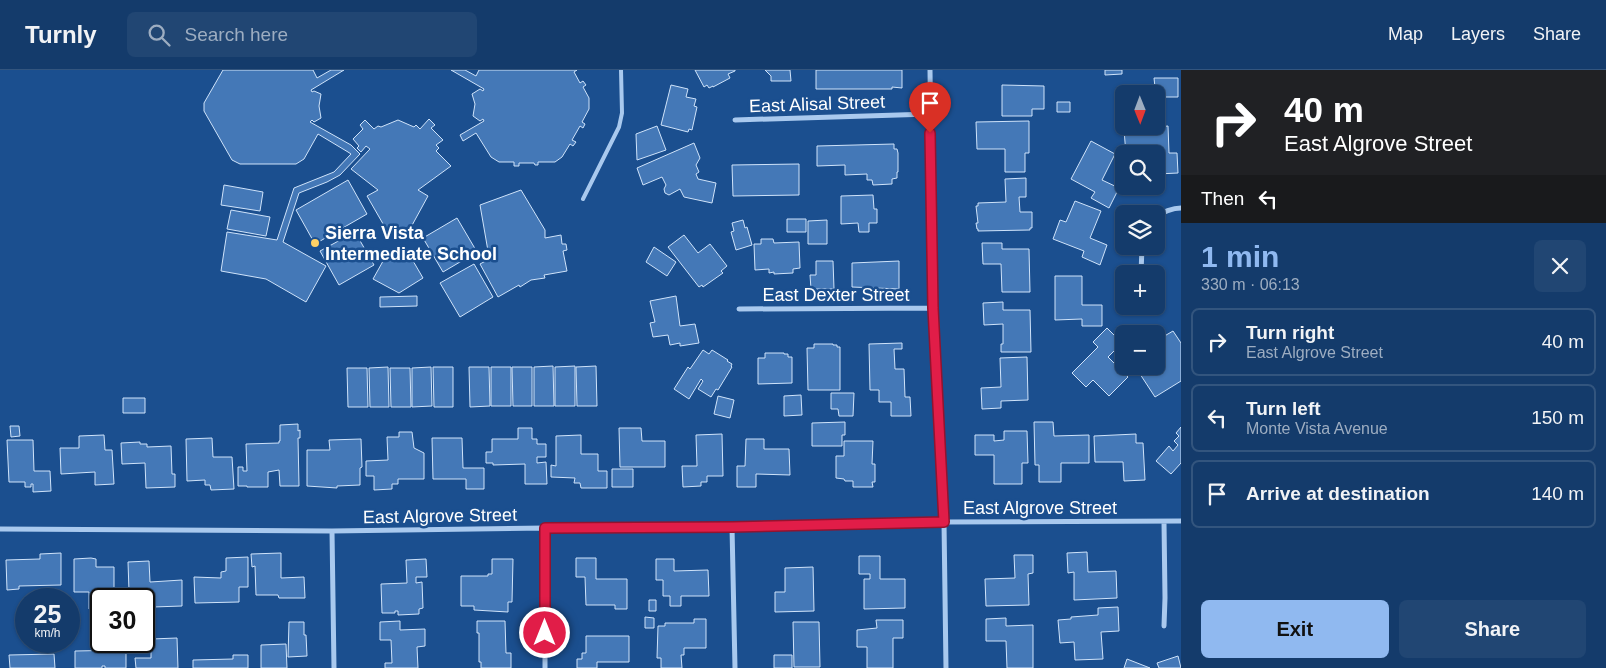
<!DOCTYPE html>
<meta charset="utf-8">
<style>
:root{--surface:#143b6b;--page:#214673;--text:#f1f3f6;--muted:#9dadc1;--line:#33557e;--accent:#90b9f0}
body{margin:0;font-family:Arial,sans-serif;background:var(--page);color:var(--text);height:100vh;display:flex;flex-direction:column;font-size:19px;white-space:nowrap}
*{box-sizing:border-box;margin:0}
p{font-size:16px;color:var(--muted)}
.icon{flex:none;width:28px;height:28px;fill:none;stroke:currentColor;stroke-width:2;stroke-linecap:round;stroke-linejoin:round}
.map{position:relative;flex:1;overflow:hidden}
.details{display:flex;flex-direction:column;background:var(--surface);width:425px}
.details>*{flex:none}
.banner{background:#202124;color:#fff;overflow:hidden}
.needle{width:32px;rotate:179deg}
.controls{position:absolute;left:1115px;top:15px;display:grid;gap:10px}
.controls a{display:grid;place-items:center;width:50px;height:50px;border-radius:8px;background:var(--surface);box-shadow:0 1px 4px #0004,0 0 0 1px var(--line);font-size:25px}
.speed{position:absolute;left:15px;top:518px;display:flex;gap:10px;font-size:25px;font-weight:700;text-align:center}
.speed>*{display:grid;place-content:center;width:65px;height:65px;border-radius:50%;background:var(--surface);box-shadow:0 1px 4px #0004,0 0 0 1px var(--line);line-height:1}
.speed small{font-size:12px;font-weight:400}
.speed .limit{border:2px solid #111;border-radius:8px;background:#fff;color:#111}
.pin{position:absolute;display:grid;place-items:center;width:42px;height:42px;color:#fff;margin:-51px -21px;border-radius:50% 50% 50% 0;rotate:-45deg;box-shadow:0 0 5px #0007}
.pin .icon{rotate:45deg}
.me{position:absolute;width:55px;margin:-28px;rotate:0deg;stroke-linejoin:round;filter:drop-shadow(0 0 4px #0008)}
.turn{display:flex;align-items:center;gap:18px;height:105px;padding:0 20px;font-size:22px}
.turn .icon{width:65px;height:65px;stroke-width:2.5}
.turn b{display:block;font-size:35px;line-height:42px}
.then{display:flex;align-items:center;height:48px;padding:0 20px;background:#0003;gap:10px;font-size:19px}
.round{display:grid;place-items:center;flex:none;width:52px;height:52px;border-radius:8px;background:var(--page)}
.overview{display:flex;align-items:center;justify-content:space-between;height:85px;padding:0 20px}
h1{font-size:30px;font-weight:700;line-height:38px;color:var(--accent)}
.cta{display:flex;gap:10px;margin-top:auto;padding:10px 20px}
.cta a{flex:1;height:58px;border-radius:8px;background:var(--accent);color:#111;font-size:20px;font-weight:700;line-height:58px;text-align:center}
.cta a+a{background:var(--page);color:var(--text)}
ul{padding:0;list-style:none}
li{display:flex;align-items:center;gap:15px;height:68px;margin:0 10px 8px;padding:0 10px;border:2px solid var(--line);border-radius:8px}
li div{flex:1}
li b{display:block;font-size:19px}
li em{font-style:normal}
header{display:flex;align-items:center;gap:30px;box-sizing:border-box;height:70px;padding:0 25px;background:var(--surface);border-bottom:1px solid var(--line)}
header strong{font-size:24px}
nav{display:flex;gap:28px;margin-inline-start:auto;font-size:18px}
.search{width:350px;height:45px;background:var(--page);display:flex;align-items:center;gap:12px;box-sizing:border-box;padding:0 18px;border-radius:8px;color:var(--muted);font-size:19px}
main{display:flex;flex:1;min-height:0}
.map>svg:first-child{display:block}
</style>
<header>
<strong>Turnly</strong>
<div class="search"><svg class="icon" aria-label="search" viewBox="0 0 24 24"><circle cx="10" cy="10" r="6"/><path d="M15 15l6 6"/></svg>Search here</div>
<nav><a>Map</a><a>Layers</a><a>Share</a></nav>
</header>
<main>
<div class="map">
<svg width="1181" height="598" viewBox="0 0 1181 598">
<rect width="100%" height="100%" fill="#1b4f8f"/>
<path fill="#4478b7" stroke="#cfe3fa" d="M223,0h90l4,8 14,-8h13l-33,20 1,2 2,-1 7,3 -2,12 2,12 -7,4 -2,-2 -2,2 41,23 9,9 -20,21 -13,7 -28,11 -16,49 43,24 -20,36 -40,-23 -45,-8 6,-39 50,8 17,-52 40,-16 17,-18 -3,-2 -30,-18 -14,25 -8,5h-56l-8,-4 -28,-49v-8z
M451,0h14l11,6 3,-6h98l-3,2 6,11 3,-2 3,4 -3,2 6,11v11l-7,13 3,2 -2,4 -3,-2 -8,14 4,2 -3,4 -3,-2 -8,13 -7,5h-17v3h-3l-1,-2h-15v3h-5v-4h-15l-8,-5 -15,-24 -13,8 -3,-6 24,-14 -1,-2 -3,2 -7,-5 2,-12 -3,-10 8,-5 3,2 1,-2z
M695,0h40v1l-7,3 2,4 -17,9v-1l-4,2 -2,-3 -3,2z
M765,0h25l1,11h-20v-5z
M816,0h86v18l-10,-1v2h-76z
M1105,0h17v4l-17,1z
M1154,8h24v19h-22z
M671,15l17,4 -2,8 10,2 -2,7 3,1 -5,23 -3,-1 -1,3 -27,-7z
M1002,15l42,1v23h-12v7h-30z
M1057,32h13v10h-13z
M429,49l6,6 -4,3 12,12 -7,5 3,3 -3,3 15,15 -33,24 10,6 -18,33h-24l-19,-33 11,-6 -27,-21 19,-20 -4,-3 -5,6 -4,-4 2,-2 -6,-7 10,-10 -3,-4 5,-5 9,9 4,-3 3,1 17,-7 16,7 2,-2 4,4z
M1029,51v32h-4v19h-20v-23h-28l-1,-27z
M657,56l9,24 -29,10 -1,-26z
M1168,56l1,27h8l1,20 -21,1 -1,-20h-30l-2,-24z
M1091,71l24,13 -13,26 17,8 -10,20 -18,-10 4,-6 -24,-13z
M694,73l6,15 -4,7 3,7 -3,2 2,5 18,4 -4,20 -28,-6 -4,-8 -11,6 -4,-2 -1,-4 2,-4 -4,-8 -19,8 -6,-17z
M894,74v5h3l1,4v19h-1v6l-5,1v5l-19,1 -1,-5h-5v-6l-22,1v-10l-28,1v-20z
M799,94v31l-66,1 -1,-31z
M1026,108v19h-7l1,15h12v16h-2v2l-52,1v-2h-1l-1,-6h2l-2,-17h2v-3l28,-1 -1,-23z
M348,110l19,34 -52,30 -19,-34z
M224,115l39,7 -3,19 -39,-6z
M521,120l24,40v8l16,-3 1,9h4l1,6 -4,1 4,20 -23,4 1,3 -14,2 -11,7 -1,-2 -21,12 -18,-33 13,-7 -3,-7 -2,1 -8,-46z
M873,125l1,14h3v14h-8v9h-10l-1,-9 -17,1v-28z
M1075,131l26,10 -11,27 17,7 -7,20 -18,-8 2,-6 -31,-12 7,-19 6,2z
M231,140l39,7 -4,19 -39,-7z
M457,148l20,34 -34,20 -20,-34z
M787,149h19v13h-19z
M743,150l2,8 2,-1 5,18 -16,5 -5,-18 3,-1 -2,-8z
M827,150v24h-19v-23z
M355,162l19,33 -35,20 -19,-34z
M684,165l14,18 12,-9 17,22 -6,5 2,2 -20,14 -1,-2 -3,2 -31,-40z
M761,169h12l1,4 25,-1 1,26 -7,1v4l-19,1v-2l-5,1v-4l-14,1 -1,-26h7z
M982,173h20v6h27l1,43h-28l-1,-28h-18z
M654,177l22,15 -9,14 -21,-14z
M387,184l7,3h9l6,-3 14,24 -24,15 -26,-14z
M816,191h17l1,28h-23l-1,-14h6z
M899,191v28l-47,-2v-24z
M474,194l19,33 -33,20 -20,-34z
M1055,206h27v29h20v21h-20v-7l-27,1z
M417,226v10l-37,1v-10z
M676,226l4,30 15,-2 4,19 -19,3v-3l-10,2 -2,-10 -15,2 -3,-14 5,-1 -5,-21z
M1003,232v8h27l1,42h-30v-8h2v-20l-19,1 -1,-22z
M1107,258l15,15 -14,14 20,20 -19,19 -16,-16 -7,7 -14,-14 26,-26 -5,-5z
M1173,261l8,12v38l-26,16 -15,-23 12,-8h4v-2l9,-5 -9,-14v-4z
M902,273v6h-8l1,20h9l1,28h5l1,19h-20v-14h-12v-12h-9l-1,-46z
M814,274h19v1h4v2h3v43h-32l-1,-42h7z
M703,280l6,4 3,-4 16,10 -1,1 5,3 -1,2 1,1 -14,23 -2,-1 -5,8 -13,-8 5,-8 -2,-2 -12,20 -15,-10 14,-22 2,2z
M765,283h19v1h4v3h4v26l-34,1v-26h7z
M1027,287l1,43 -27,1v7l-19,1 -1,-21 20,-1 -1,-29z
M553,296l1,40h-20v-39z
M575,296v40h-20v-39z
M596,296l1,40h-20l-1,-39z
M388,297l1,40h-19l-1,-39z
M431,297l1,39 -20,1v-39z
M433,297h20v40h-19z
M469,297h20l1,39 -20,1z
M491,297h20v39h-20z
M512,297h20v39h-19z
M347,298h20l1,39h-20z
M390,298h20l1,39h-20z
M831,323h23l-1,23h-14l-1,-7h-7z
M801,325l1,20 -18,1v-20z
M718,326l16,4 -4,18 -16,-4z
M123,328h22v15h-22z
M845,352v13h-3v11h-30v-23z
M1034,352h19l1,14 35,-1v28h-28v19h-22v-17h-4z
M298,354v7l2,-1v8h-2l1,48h-19l-1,-16 -11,2v15h-21v-1h-9v-19h5v4h4l-1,-27 33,-1v-2h1v-16z
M10,356h9l1,10 -9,1z
M1181,357v36l-10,11 -15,-13 13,-15 4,5 5,-6 -4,-4 5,-5 -3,-3z
M518,358h14v11h5v5h9v13h-9v6l9,-1 1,22h-22v-20l-32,1v-2h-7v-11h6v-13h26z
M619,358h22l1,13h23v26h-45z
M1004,361h23l1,32h-6v21h-28v-29h-19v-20h19v6l10,-1z
M399,362h13l2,16 10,5v26h-26v5h-6v5l-18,1v-14h-8v-15l22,-1 -1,-23h12z
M722,364l1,42h-16v6h-6v4l-18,1 -1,-21h15l-1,-31z
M1136,364v9h7l2,37 -21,1 -1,-19h-28l-1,-26z
M104,365l1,15h7l2,34 -19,1v-13l-34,2 -1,-26h19v-12z
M581,365v19h17v17h9v17h-26l-1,-5h-6l1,-5 -24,-1v-12l5,1v-30z
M212,368l1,19h19l2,32 -23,1 -1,-5h-5v-5l-18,1 -1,-42z
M432,368h30l1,30h21v21h-18v-10h-33z
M361,369l1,28 -2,1v17l-23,1v2l-30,-2v-36h23l-1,-10z
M746,369h18v10h25l1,26 -34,-1v13h-19v-21h8z
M7,370h26l1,31h16l1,20 -18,1v-8h-2v3h-6v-5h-16z
M844,371h29l-1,23h3v18h-3l1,5h-20v-6h-8l-1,-2 -8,-1v-22h8z
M140,372v2h7v3l24,-1 1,28h3v13l-29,1 -1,-25 -23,1 -1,-21z
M612,399h21v18h-21z
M1087,482l1,20 28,-1 1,27 -43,2v-28l-6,1 -1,-20z
M61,483v32l-42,1v3l-12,1 -1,-30 34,-1v-5z
M281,483v25l23,-1 1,21h-26l-1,-3h-22l-1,-29 -3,1 -1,-13z
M1014,485h19v18l-5,1 1,31 -43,1 -1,-27 30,-1z
M859,486h21v23h25v29l-41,1v-30h6v-5h-11z
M248,487v30h-9v15l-44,1 -1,-26 27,1v-6l5,-1v-13z
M91,488l5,1v8h18v32h-13v10h-12v-17h-15v-33z
M576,488h20v21h31v30h-12v-4h-29l-1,-28h-9z
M426,489l1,18h-11v6l6,-1 1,26 -4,1v5l-21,1v-4h-3v2h-13l-1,-29 26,-1 -1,-23z
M492,489h21l-1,43h-4v10l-34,-2v-4h-13v-30h27v-2h4z
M656,489h18v12l34,-1 1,26h-28v10h-11v-10h-7v-16h-7z
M149,491l1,21 32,-2v26l-29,1v12h-9v-20h-7v-9l-8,1 -1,-29z
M813,497l1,44 -39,1v-20h10v-24z
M649,530h7v11h-7z
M1118,537l1,24 -18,1 2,27 -28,1 -1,-18 -14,1 -2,-23 13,-1v-2l27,-2v-7z
M645,547l9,1v10h-9z
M1006,548v8l27,-1v43h-26l-1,-27h-20v-22z
M694,549h12v29h-22v7h-3l1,13h-21v-10h-4l1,-32h7v-3h29z
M876,550h27v18h-10v30h-26v-21h-10v-17l20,-2z
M400,551v9l25,-1v17l-8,1 1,21h-33v-5h7l-1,-23h-11v-18z
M477,551h28l1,32h5v15h-30v-6h-2v-29h-2z
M289,552h15v13h2l1,21 -19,1z
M793,552h26l1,45h-26z
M100,555l1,16h25l1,7 -26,1z
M586,566h43v26h-32v6h-20v-9h5v-6h4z
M177,568l1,30h-42l-1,-10h16v-19z
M286,574l1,24h-26v-23z
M126,580v18h-21v-2h-3v2h-27v-17z
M54,584l1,14h-45l-1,-13z
M233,585h15v13h-55v-8l40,-1z
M774,585h18v13h-18z
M1178,586l3,12h-22l-2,-5z
M1127,589l23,9h-26z"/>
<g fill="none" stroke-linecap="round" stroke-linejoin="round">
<path stroke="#a9c9ee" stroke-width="4" d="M583,129l36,-72 3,-14 -1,-43"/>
<path stroke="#a9c9ee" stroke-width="5" d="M930,0l3,238 11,214 2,146
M735,50l195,-6
M1156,147c6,-5 17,-9 25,-9
M1141,204l1,-28
M739,239l194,-1
M732,457l3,141
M0,459l332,2 213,-3 187,-1 212,-5 237,-1
M332,461l2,137
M1164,556l1,-28 -1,-76
M545,598v-140"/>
</g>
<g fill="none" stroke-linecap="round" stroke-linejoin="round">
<defs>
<path id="route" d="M545,563v-105l187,-1 212,-5 -11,-214 -3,-175"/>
</defs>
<use href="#route" stroke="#92132f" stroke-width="12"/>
<use href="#route" stroke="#e11d48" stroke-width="9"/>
</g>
<circle fill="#ffd166" stroke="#1b4f8f" stroke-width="2" cx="315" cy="173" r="5"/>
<g text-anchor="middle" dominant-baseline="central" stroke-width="5" stroke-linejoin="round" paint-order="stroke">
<g font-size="18" fill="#fff" stroke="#1b4f8f">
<text transform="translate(817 34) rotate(-2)">East Alisal Street</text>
<text x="836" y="225">East Dexter Street</text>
<text x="1040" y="438">East Algrove Street</text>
<text transform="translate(440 446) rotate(-1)">East Algrove Street</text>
</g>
<g font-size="18" font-weight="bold" fill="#fff" stroke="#1b4f8f" text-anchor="start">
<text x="325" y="163">Sierra Vista<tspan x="325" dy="21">Intermediate School</tspan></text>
</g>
</g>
</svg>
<div class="controls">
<a><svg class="needle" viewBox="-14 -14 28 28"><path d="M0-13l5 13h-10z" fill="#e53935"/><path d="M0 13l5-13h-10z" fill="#9dadc1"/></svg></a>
<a><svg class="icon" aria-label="search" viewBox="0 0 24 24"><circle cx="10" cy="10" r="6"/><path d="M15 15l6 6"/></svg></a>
<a><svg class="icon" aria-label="layers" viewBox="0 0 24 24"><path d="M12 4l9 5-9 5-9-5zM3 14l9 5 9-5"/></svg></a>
<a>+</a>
<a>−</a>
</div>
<div class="speed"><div>25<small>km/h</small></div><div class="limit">30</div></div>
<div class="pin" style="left:930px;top:63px;background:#d93025"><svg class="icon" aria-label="arrive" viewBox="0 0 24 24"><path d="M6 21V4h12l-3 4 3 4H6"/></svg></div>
<svg class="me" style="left:545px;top:563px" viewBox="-20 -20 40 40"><circle r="17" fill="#e11d48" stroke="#fff" stroke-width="3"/><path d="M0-11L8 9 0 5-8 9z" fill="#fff"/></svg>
</div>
<section class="details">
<div class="banner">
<div class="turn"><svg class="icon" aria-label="right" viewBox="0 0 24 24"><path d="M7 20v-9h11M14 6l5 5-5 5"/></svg><div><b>40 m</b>East Algrove Street</div></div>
<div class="then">Then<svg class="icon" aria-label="left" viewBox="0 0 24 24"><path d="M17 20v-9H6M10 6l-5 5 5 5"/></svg></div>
</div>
<div class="overview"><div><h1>1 min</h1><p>330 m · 06:13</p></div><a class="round"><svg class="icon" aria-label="close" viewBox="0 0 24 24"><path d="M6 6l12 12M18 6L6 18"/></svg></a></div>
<ul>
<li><svg class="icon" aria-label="right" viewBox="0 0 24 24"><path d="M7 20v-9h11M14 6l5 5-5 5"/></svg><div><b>Turn right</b><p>East Algrove Street</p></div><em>40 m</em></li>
<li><svg class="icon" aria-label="left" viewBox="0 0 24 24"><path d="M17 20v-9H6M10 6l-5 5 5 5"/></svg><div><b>Turn left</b><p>Monte Vista Avenue</p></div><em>150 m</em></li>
<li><svg class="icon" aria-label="arrive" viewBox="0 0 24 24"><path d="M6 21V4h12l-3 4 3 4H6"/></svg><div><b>Arrive at destination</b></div><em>140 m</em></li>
</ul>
<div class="cta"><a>Exit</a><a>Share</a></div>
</section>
</main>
